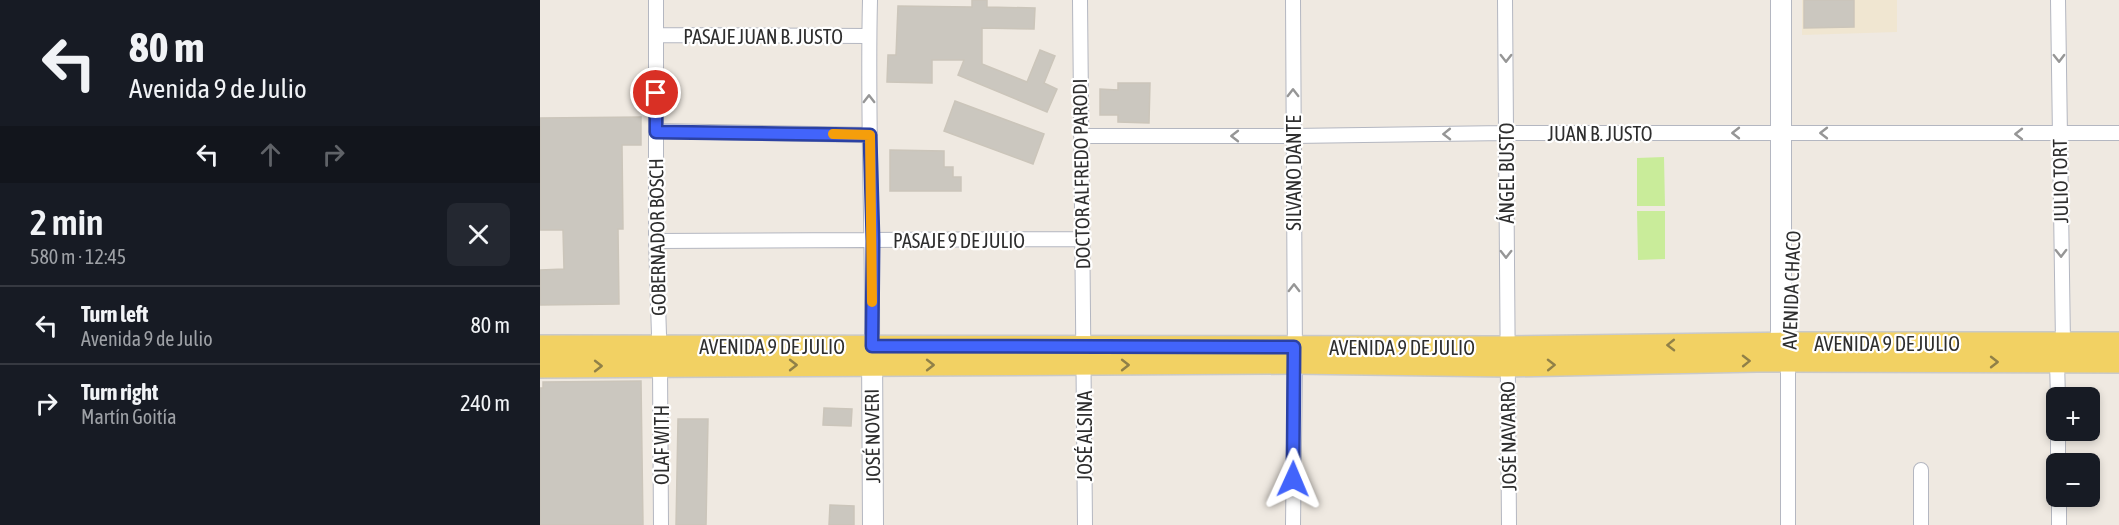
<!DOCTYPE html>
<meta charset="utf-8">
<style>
:root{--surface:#171b24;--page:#242831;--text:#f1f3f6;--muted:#9ea1a6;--line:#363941}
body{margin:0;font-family:"Asap Condensed",sans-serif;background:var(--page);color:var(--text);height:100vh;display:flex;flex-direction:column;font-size:22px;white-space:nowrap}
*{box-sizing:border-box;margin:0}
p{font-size:20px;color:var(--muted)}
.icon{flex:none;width:33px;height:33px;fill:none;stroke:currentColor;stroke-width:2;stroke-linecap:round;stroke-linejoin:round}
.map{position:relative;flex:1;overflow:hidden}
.details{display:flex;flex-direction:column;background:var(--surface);width:540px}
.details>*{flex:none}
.banner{background:#171b24;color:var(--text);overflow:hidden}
.buttons{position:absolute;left:1506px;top:387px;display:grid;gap:12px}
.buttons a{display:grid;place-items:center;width:54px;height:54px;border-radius:9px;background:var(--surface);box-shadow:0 3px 9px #0003;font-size:30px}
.pin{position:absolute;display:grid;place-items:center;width:51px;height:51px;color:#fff;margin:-26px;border:3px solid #fff;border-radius:50%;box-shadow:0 2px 6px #0007}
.me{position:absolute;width:66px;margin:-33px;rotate:1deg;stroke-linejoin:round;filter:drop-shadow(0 0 4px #0008)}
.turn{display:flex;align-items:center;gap:21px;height:126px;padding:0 30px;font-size:27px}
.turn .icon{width:78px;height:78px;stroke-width:2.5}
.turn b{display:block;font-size:42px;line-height:51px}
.lanes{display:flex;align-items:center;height:57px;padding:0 30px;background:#0003;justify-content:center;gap:30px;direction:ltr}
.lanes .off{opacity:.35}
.round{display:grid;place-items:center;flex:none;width:63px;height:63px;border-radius:9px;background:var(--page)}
.summary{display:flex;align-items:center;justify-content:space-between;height:102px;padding:0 30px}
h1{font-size:36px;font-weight:600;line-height:45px}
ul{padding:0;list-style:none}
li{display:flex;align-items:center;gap:18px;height:78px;padding:0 30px;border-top:2px solid var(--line)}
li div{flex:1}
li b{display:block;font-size:22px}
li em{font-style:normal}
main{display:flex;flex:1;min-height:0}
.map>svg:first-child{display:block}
</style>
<main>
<section class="details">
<div class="banner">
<div class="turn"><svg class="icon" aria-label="left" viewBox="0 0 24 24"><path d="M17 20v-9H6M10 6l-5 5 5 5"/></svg><div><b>80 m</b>Avenida 9 de Julio</div></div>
<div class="lanes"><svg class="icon" aria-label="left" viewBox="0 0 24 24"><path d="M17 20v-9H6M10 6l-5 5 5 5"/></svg><svg class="icon off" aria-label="ahead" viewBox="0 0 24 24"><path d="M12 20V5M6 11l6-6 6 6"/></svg><svg class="icon off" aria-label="right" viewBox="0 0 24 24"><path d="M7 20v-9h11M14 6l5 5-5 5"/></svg></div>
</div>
<div class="summary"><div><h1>2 min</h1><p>580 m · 12:45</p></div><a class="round"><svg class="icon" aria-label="close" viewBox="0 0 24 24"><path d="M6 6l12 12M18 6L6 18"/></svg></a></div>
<ul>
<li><svg class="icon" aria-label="left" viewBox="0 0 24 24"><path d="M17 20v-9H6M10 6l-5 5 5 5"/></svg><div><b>Turn left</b><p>Avenida 9 de Julio</p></div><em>80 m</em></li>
<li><svg class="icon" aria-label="right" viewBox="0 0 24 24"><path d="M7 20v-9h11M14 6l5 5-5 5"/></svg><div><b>Turn right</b><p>Martín Goitía</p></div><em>240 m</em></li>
</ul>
</section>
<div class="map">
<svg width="1579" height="525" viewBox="0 0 1579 525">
<rect width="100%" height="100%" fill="#efe9e1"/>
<path fill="#f0e6d1" d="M1262,0h95v32l-95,3z"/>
<path fill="#c9ec9a" d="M1124,157l1,49h-28v-48z
M1097,211h28v48l-27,1z"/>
<path fill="#cbc7bf" stroke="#cbc5ba" stroke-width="1.5" d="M432,0h15v7l48,1 -1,21 -52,-1v36l45,18 13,-32 15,6 -11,27 13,6 -10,23 -89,-37 6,-15h-32v23l-45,-1 1,-27h8l2,-49 74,1z
M1264,0h50v27l-50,1z
M578,83h32l-1,40 -31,-1v-7h-18v-26l18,1z
M415,101l89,33 -11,30 -89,-33z
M101,117v28h-19l1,84h-5l1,75 -79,1v-35l24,-1 -1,-39h-23v-112z
M350,150l54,1v16h9v10h8v14h-71z
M101,381l2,144h-103v-137h3v-6z
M284,408l28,1 -1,17 -28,-1z
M138,419h30l-2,106h-30z
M290,505l24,1v19h-25z"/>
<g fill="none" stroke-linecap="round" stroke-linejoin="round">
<defs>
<path id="street" d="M116,0v241l4,125 1,159
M330,0c-3,115 3,231 2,346
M540,0l5,525
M965,0l4,525
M117,35l212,1
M116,131l214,4
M541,136h212l213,-3h613
M116,241l425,-2
M1248,361v164
M1518,398l-1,-36 6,-18 -5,-344
M1518,430v34
M1519,496v29
M753,525l2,-162 -2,-363
M1381,525v-55"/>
<path id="secondary" d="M1241,0v344l5,12
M332,349l1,176"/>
<path id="primary" d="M0,346l966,1 286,-4h327
M0,367l755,-4 212,3 250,-5 362,1"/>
</defs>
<use href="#street" stroke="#b4b7c1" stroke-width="16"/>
<use href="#secondary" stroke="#b4b7c1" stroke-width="22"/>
<use href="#primary" stroke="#c9c9c9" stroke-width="24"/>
<use href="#street" stroke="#fff" stroke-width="14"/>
<use href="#secondary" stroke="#fff" stroke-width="20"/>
<use href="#primary" stroke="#f2d163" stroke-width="21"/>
</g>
<defs><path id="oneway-chevron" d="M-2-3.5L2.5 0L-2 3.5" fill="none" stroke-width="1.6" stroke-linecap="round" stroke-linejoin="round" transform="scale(1.5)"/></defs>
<g stroke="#969696">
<use href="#oneway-chevron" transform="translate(966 58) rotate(90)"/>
<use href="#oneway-chevron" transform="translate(1519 58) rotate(89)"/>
<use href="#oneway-chevron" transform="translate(753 93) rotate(-90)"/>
<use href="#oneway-chevron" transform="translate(329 99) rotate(-90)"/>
<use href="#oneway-chevron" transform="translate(1196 133) rotate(180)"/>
<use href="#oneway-chevron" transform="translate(1284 133) rotate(-180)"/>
<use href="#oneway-chevron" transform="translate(907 134) rotate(179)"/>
<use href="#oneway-chevron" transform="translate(1479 134) rotate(-180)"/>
<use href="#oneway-chevron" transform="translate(695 136) rotate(180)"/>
<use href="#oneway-chevron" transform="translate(1521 253) rotate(89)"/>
<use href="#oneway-chevron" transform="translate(966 254) rotate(90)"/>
<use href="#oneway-chevron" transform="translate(754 288) rotate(-90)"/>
</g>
<g stroke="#908048">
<use href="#oneway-chevron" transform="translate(1131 345) rotate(179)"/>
<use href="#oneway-chevron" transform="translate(1206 361) rotate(-1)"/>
<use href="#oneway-chevron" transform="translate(1454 362)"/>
<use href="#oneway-chevron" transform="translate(253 365)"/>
<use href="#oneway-chevron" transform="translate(390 365)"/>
<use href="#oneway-chevron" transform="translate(585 365)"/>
<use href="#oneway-chevron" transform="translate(1011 365) rotate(-1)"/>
<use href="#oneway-chevron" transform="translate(58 366)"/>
</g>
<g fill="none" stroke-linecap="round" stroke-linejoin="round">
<defs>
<path id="route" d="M116,93v39l214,3 3,106 -1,105 422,1 -1,132"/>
</defs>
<use href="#route" stroke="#2b41a3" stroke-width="15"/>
<use href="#route" stroke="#4264fb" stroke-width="10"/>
<path stroke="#f59e0b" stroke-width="10" d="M293,134l37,1 2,167"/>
</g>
<g text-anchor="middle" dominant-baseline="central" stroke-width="4.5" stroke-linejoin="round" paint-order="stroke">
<g font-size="20" fill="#2e2e2e" stroke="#fff">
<text x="223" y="36">PASAJE JUAN B. JUSTO</text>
<text x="1060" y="133">JUAN B. JUSTO</text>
<text transform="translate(753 173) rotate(-90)">SILVANO DANTE</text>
<text transform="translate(966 173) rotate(-90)">ÁNGEL BUSTO</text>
<text transform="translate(541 174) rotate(-91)">DOCTOR ALFREDO PARODI</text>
<text transform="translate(1520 181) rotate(-91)">JULIO TORT</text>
<text transform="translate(117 237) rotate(-91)">GOBERNADOR BOSCH</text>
<text x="419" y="240">PASAJE 9 DE JULIO</text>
<text transform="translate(1251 290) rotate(-88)">AVENIDA CHACO</text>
<text x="1347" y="343">AVENIDA 9 DE JULIO</text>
<text x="232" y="346">AVENIDA 9 DE JULIO</text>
<text x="862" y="347">AVENIDA 9 DE JULIO</text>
<text transform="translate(332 436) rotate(-91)">JOSÉ NOVERI</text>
<text transform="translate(544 436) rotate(-90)">JOSÉ ALSINA</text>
<text transform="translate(968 436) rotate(-91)">JOSÉ NAVARRO</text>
<text transform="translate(121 445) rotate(-90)">OLAF WITH</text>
</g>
</g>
</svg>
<div class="buttons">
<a>+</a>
<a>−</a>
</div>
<div class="pin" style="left:116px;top:93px;background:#d93025"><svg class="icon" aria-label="arrive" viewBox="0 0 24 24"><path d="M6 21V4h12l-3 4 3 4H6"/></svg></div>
<svg class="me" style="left:753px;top:479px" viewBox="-20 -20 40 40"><path d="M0-17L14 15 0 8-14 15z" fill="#4264fb" stroke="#fff" stroke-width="4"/></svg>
</div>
</main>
